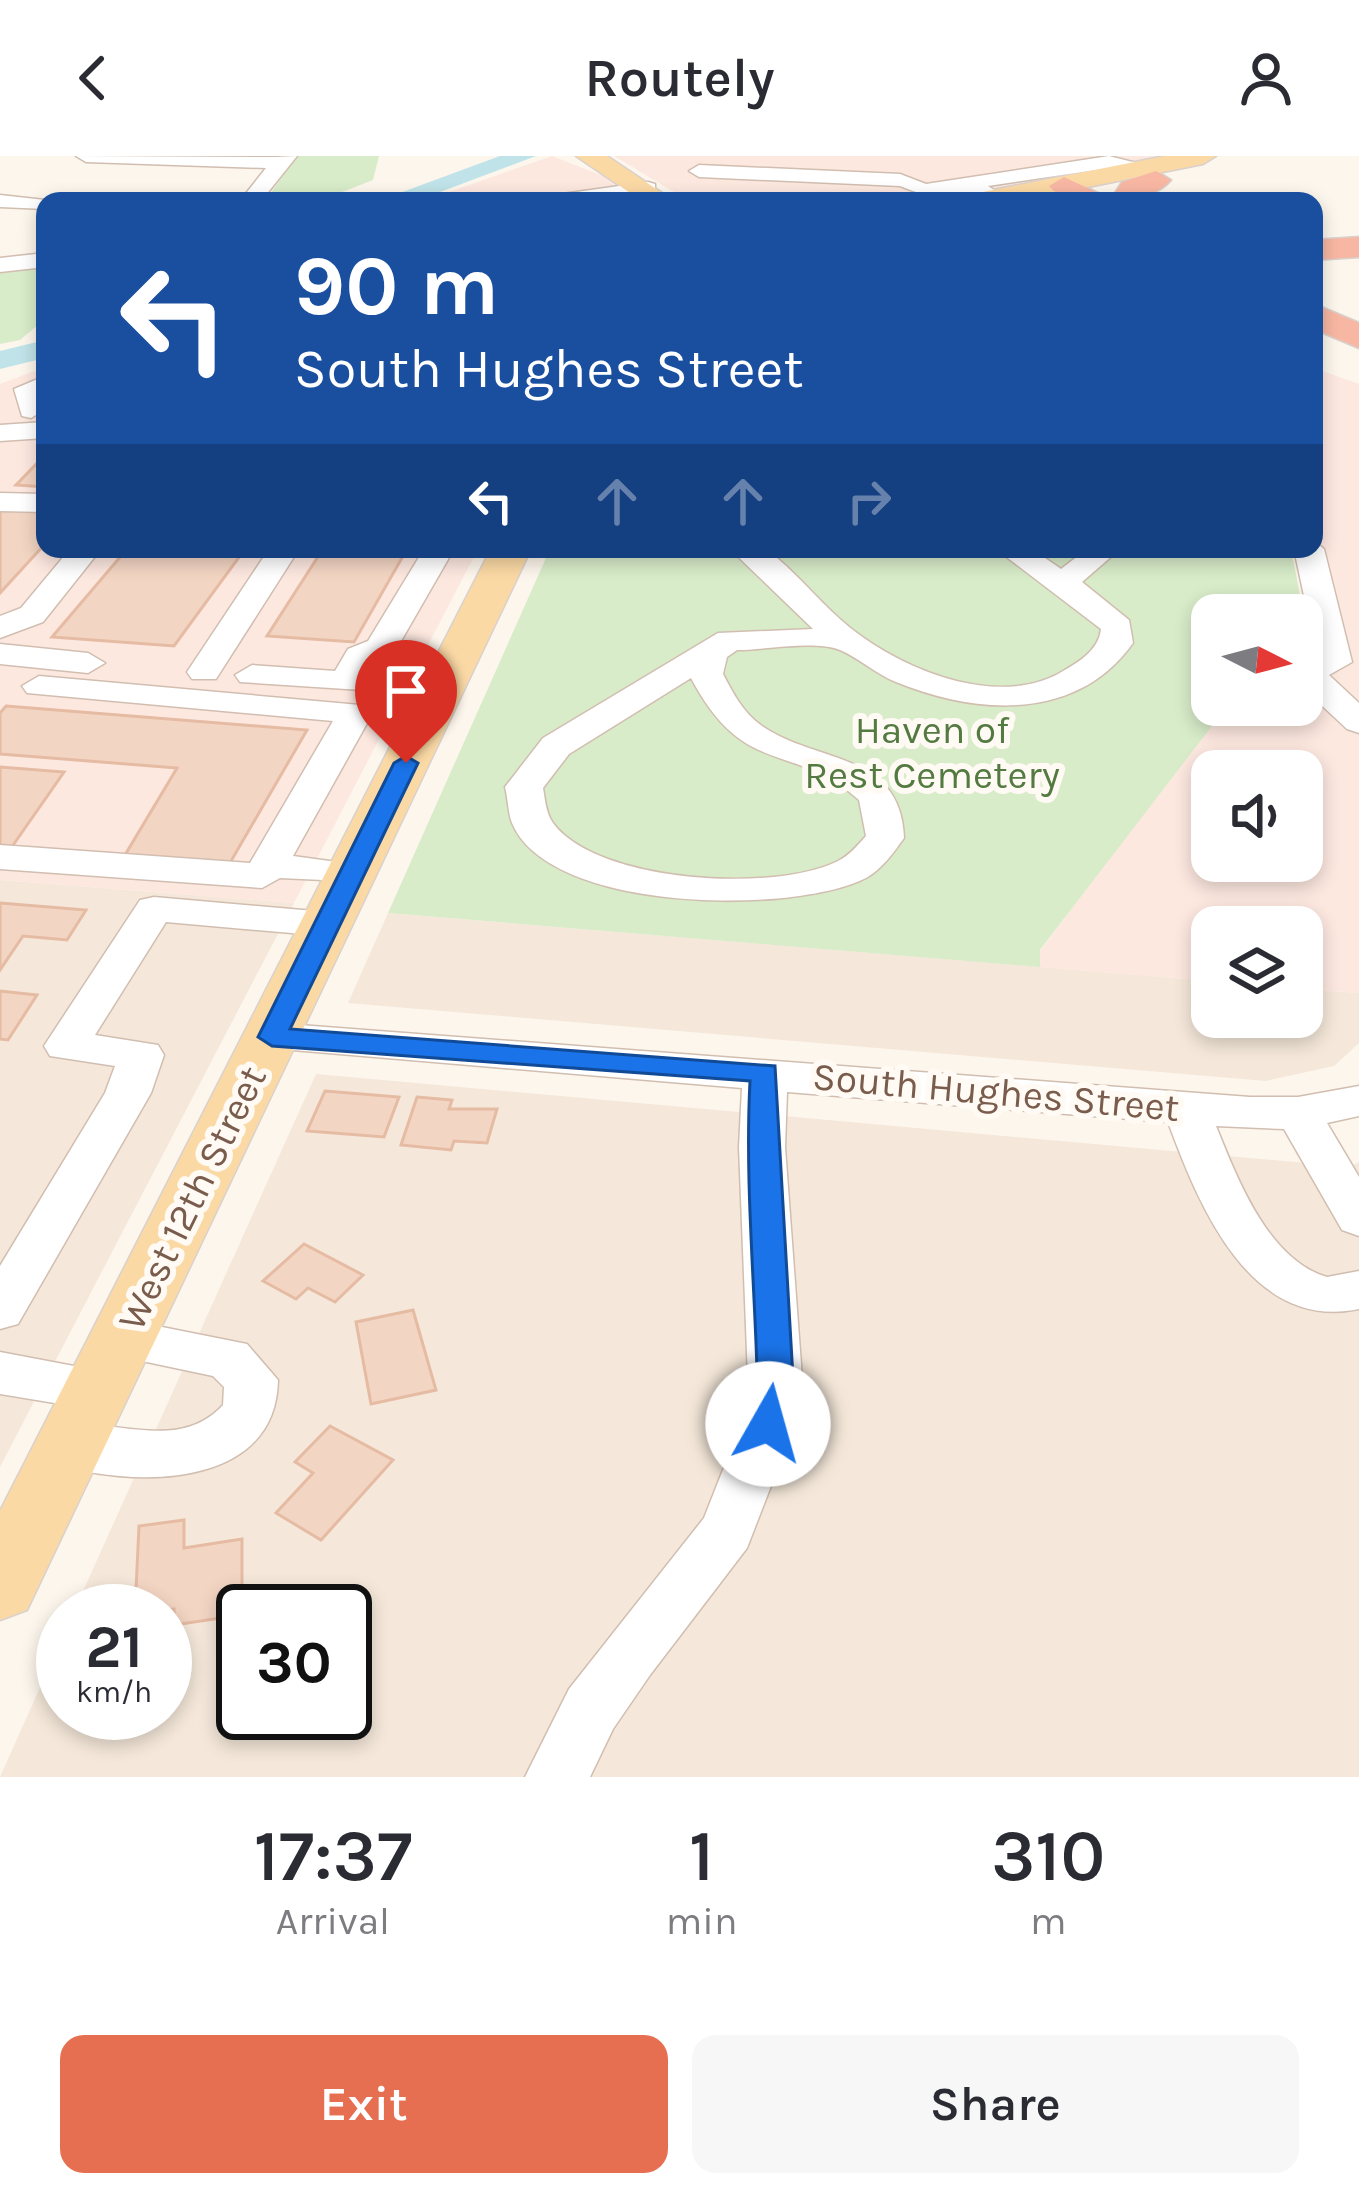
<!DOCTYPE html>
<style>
:root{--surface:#fff;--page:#f7f7f7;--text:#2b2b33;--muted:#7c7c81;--accent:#e76f51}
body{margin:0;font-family:Karla,sans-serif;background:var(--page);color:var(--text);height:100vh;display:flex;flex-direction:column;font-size:45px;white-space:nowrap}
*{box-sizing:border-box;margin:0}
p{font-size:39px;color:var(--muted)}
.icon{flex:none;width:66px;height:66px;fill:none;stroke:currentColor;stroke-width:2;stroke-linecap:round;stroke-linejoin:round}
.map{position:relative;height:1621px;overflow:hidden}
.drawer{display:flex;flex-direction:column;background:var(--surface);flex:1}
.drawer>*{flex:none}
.banner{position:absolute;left:36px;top:36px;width:1287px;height:366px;border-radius:24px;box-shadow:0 6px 18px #0003;background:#1a4fa0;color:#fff;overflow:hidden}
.needle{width:78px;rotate:96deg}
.buttons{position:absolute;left:1191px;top:438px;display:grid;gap:24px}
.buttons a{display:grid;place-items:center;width:132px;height:132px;border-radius:24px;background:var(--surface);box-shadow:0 6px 18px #0003;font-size:60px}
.speed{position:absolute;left:36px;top:1428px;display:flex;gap:24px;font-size:60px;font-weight:700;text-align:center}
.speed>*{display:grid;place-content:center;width:156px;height:156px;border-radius:50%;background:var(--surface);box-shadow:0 6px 18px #0003;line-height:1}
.speed small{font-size:30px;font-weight:400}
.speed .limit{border:6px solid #111;border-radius:18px;background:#fff;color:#111}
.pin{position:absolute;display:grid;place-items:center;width:102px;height:102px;color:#fff;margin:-123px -51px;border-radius:50% 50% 50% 0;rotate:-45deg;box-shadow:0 0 12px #0007}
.pin .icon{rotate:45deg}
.me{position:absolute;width:132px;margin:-66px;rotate:7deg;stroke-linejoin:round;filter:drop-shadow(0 0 9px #0008)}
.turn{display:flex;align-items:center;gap:42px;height:252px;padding:0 60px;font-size:54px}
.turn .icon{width:156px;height:156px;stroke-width:2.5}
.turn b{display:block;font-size:84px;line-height:102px}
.lanes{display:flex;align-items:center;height:114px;padding:0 60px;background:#0003;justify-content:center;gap:60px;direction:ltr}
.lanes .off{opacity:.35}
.eta{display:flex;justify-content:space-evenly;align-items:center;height:204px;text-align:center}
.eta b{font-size:72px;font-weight:600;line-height:84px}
.button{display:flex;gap:24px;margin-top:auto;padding:24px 60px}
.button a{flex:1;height:138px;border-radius:24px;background:var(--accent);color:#fff;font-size:48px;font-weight:600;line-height:138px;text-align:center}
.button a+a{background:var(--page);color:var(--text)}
header{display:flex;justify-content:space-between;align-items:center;height:156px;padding:0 60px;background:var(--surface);font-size:54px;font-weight:600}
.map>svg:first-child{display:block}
</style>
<header><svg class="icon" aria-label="back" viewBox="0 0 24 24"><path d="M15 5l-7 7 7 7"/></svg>Routely<svg class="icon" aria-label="person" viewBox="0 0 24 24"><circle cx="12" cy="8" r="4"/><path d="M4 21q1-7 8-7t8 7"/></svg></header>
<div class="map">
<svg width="1359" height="1621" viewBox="0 0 1359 1621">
<rect width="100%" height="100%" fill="#fdf6ec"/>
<path fill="#f5e8da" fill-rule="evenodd" d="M0,724l294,23 -294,564z
M388,757l824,68v36h90v-28l57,4v50l-25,23 -68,15 -918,-78z
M316,918l1034,93 9,-5v615h-1359l63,-141v77h102v-102h-91zM243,1455h102v102h-102z"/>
<path fill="#fde8e0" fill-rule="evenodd" d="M552,0l51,20 32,25h-212z
M614,0h565l-140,28 -126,17h-224z
M45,211v182h433l-184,354 -294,-23v-496z
M1314,212l45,16v609l-57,-4v-62h-90v54l-172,-14v-16l185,-246h77v-45l33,1 -21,-112zM1212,615h90v90h-90z"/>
<path fill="#d8ecc9" d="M297,0h82l-6,24 -54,21h-54z
M45,108v55l-25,21 -20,4v-76z
M550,393h741l10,51 -10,15h-79v90h16l-188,245v17l-652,-54z"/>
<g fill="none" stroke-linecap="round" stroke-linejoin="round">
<path fill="#bfe3e8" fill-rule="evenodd" d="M500,0h36l-120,45h-38z
M45,184v18l-45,11v-18z"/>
</g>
<path fill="#f3d5c3" stroke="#e6bba3" stroke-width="3" d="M45,299v32l-29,-2z
M0,353l45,3v32l-45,49z
M127,393h118l-71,97 -122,-9z
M323,393h84l-53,93 -87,-6z
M6,550l301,24 -80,138 -105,-8 55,-92 -177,-14v-41z
M0,611l64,5 -55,79 -9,-1z
M0,747l86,7 -19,30 -44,-4 -23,34z
M0,835l37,4 -29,45 -8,-1z
M325,935l74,6 -15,40 -77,-6z
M417,941l35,3 -3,9h48l-10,34 -33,-2 -3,9 -50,-5z
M304,1088l59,31 -28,27 -27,-14 -12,11 -33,-18z
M413,1154l23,80 -65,14 -15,-82z
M330,1270l63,34 -72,80 -45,-27 37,-40 -18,-11z
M184,1364v28l58,-9v59l-22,4 1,16 -47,7v-16l-39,2 4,-85z"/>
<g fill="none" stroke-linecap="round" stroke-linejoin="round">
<defs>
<path id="minor" d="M76,0l200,1 21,-1 -36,45h-21l26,-33 -180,-6z
M1109,0l51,13 -10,6 -34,-8 -128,19 23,15c-17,0 -31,-7 -46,-8 -36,-2 -28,8 -65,-7l-201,-9 -10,-6 10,-6 201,9 26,10z
M648,26l7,2v8l-55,9h-55l10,-6z
M0,39l54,6h-9v8l-45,-2z
M45,97v14l-45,5v-14z
M45,220l-1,34 -13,8 -9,-2 -8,-27z
M45,266v16l-45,3v-16z
M0,337l45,1v18l-45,-1z
M1314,385l10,8 28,113 -23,13 30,28v30l-12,-4 -45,-42v-25l15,-5 -23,-108h20z
M70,393h31l-58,73 -43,16v-22l21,-8z
M269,393h30l-83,130h-24l-5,-7z
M424,393h30l-61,106 -20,7 -5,11 86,9 5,7 -5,7 -214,-14 -5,-7 17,-10 83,6 13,-22 20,-8z
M730,393h36c28,21 49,48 75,71 52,46 150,89 217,54 18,-10 41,-23 43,-45l-105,-80h36l29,20 26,-20h33l-38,33 47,38 4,23c-56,79 -156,72 -237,39 -20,-8 -37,-24 -56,-32 -26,-10 -74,0 -103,0l-10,7 -4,17c10,19 20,39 39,52 55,38 139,25 142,112 -10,14 -22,31 -38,40 -72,37 -317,35 -354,-55 -4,-10 -4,-25 -7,-36l38,-49 175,-105 95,-4zM691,522c54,102 101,62 168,122l7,36c-8,9 -17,20 -28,25 -63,32 -241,22 -285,-38 -7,-9 -8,-24 -10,-35l26,-34z
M0,488l88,9 17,10 -17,10 -88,-9z
M39,520l321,29 10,13 -77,138 73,10 6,8 -6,8 -86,-4 -18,10 -262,-19v-24l250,18 83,-142 -306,-28 -5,-7z
M154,741l172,15 14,3 6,9 -6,9 -14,3 -160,-14 -71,113 63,10 6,10 -13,38 -133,231 -18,5v-63l105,-173 10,-27 -65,-10 -6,-10 96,-146z
M273,867l977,74h48l61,-11v30l-32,7 32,54v59l-17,-6 -58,-101 -68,-3c21,52 52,134 111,151l32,-6v38c-109,23 -160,-103 -191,-187l-381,-30 -2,55 17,231 -7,46 -48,124 -97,127 -37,54 -23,48h-65l44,-88 135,-171 37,-94 7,-46 -9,-231 3,-59 -485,-41 -6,-10 6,-10z
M122,1163l125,25 31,36c-2,112 -150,108 -229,82l-8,-16 8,-16c58,-19 126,27 174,-25l1,-18 -11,-11 -109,-23 -8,-14 8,-14z
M0,1196l116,22 8,15 -8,15 -19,6 -97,-16z"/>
<path id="major" d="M576,0h31l67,45h-32z
M1165,0h51l-13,8 -185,37h-53l13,-8z
M491,393h40l-504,1061 -27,10v-109z"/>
<path id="highway" d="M1156,15l15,9c-22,26 -97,36 -122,6l15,-9 47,22 11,-17z
M1359,81v20l-45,3v-20z
M1314,148l45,19v25l-45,-19z"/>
</defs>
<use href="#minor" stroke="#d1beb0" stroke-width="3"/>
<use href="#major" stroke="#dad1cd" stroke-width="3"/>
<use href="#highway" stroke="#dad1cd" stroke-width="3"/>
<path stroke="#d9b8a5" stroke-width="3" stroke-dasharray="1.5 4.5" stroke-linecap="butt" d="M67,41l90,4"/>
<use href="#minor" fill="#fff" fill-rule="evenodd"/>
<use href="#major" fill="#fbd9a5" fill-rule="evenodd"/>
<use href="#highway" fill="#f7b7a3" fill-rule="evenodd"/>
</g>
<path fill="#1a73e8" stroke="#114b97" stroke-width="3" d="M406,600l12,7 -128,266 485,37 18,312 -12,56h-26c-9,-20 3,-43 2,-64 -3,-97 -12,-192 -7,-289l-478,-35 -14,-9 136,-274z"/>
<g text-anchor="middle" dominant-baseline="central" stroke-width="12" stroke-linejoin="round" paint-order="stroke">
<g font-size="39" fill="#537a41" stroke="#fffaf3">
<text x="932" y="574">Haven of<tspan x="932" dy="45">Rest Cemetery</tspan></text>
</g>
<g font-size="39" fill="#7a5c4d" stroke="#fffaf3">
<text transform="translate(996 936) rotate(5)">South Hughes Street</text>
<text transform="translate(192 1042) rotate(-64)">West 12th Street</text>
</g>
</g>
</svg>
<div class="buttons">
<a><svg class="needle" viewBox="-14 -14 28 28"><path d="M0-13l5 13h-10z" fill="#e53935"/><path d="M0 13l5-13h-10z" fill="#7c7c81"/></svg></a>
<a><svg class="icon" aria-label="sound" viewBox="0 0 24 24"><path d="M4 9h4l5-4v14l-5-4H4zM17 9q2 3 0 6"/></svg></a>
<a><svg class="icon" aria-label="layers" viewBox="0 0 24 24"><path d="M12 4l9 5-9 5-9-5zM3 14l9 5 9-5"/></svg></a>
</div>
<div class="speed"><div>21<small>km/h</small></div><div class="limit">30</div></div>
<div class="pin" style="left:406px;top:607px;background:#d93025"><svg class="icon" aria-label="arrive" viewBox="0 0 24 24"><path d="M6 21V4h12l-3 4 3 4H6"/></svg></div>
<svg class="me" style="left:768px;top:1268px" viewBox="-20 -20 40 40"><circle r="19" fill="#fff"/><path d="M0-13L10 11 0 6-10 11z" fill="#1a73e8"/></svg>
<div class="banner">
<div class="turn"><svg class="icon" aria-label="left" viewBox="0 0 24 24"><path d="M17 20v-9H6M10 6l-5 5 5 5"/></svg><div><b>90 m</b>South Hughes Street</div></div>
<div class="lanes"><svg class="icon" aria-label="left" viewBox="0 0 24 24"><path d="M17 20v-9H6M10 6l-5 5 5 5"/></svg><svg class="icon off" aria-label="ahead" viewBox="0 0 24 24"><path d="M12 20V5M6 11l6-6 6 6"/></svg><svg class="icon off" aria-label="ahead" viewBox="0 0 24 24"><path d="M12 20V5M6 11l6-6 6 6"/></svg><svg class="icon off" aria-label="right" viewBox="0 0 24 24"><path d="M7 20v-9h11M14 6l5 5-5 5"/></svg></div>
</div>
</div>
<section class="drawer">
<div class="eta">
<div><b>17:37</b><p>Arrival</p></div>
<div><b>1</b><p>min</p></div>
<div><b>310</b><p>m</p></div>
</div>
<div class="button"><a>Exit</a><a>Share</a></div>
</section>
